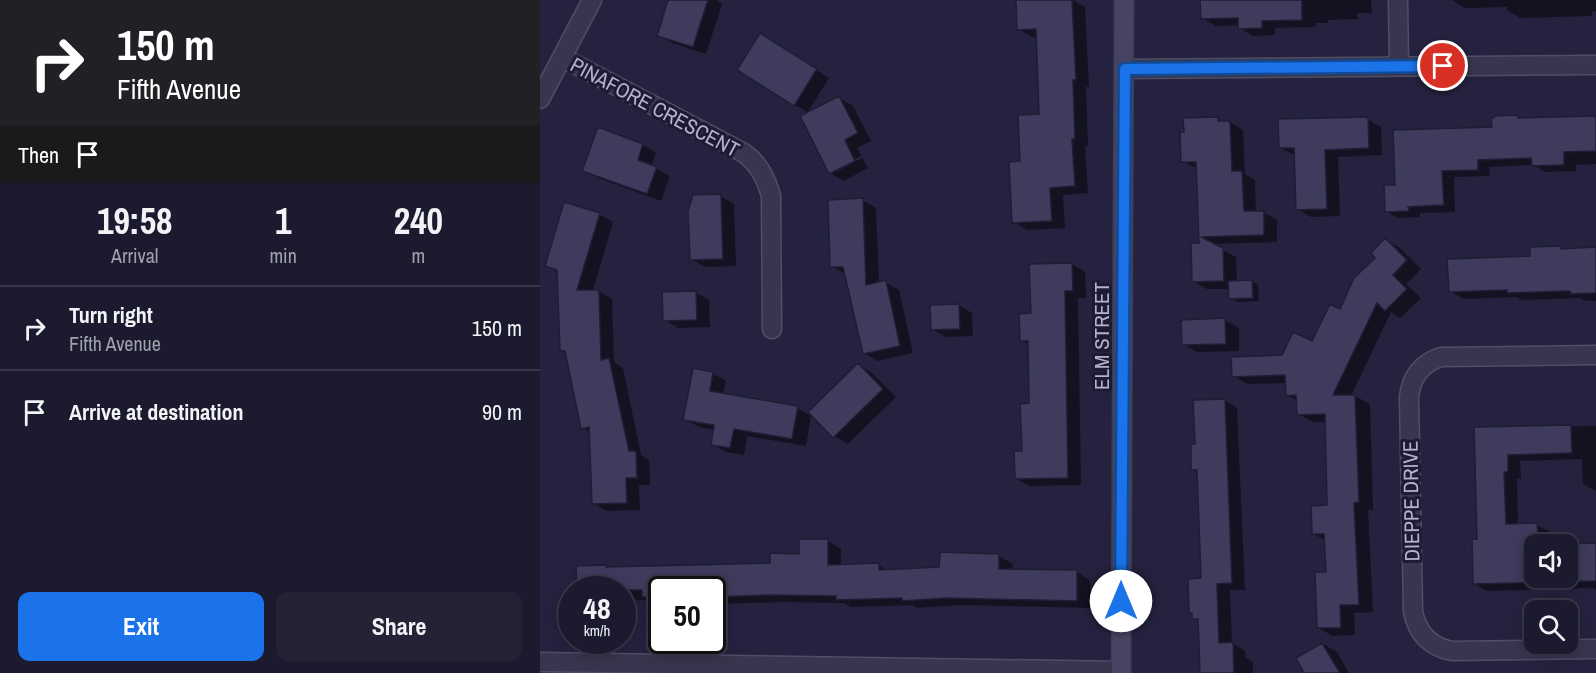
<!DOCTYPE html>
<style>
:root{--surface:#1b1a2e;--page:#242336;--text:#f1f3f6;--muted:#a0a1aa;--line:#39384a;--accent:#1a73e8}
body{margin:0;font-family:"Archivo Narrow",sans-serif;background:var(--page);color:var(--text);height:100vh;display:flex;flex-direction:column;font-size:22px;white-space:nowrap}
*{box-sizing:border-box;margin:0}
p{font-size:20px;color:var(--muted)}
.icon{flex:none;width:33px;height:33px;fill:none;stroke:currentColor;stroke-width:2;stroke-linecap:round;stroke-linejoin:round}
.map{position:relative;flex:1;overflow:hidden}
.sheet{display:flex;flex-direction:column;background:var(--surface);width:540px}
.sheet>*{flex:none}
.guide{background:#202124;color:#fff;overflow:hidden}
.fabs{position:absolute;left:984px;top:534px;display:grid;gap:12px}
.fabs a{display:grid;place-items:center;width:54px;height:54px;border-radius:12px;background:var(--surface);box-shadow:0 3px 15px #0003,0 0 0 2px var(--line);font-size:30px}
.speed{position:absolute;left:18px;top:576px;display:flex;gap:12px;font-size:30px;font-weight:700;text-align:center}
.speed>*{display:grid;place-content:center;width:78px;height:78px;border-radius:50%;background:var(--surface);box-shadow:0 3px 15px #0003,0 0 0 2px var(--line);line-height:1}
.speed small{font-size:15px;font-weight:400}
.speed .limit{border:3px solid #111;border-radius:9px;background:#fff;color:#111}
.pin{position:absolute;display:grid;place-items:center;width:51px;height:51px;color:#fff;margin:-26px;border:3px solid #fff;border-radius:50%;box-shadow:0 2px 6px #0007}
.me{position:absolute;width:66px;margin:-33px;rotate:0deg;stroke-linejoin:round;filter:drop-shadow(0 0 4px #0008)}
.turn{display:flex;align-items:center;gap:21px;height:126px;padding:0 18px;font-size:27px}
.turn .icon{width:78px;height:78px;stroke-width:2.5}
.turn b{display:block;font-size:42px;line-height:51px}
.then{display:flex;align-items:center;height:57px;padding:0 18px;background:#0003;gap:12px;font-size:22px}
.eta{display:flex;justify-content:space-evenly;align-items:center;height:102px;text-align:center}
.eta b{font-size:36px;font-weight:700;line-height:42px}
.action{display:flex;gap:12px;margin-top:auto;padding:12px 18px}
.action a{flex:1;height:69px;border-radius:12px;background:var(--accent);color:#fff;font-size:24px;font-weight:700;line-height:69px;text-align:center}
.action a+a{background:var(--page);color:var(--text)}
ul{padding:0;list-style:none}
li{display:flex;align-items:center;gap:18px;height:84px;padding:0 18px;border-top:2px solid var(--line)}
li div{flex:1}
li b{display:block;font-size:22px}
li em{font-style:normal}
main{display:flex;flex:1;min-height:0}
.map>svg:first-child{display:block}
</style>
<main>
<section class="sheet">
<div class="guide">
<div class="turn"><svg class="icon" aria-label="right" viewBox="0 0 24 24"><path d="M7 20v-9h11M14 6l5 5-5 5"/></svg><div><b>150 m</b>Fifth Avenue</div></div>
<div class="then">Then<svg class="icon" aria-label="arrive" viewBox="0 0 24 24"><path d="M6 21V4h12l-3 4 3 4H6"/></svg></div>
</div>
<div class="eta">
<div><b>19:58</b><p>Arrival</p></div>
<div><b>1</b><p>min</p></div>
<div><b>240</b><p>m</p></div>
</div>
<ul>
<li><svg class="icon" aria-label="right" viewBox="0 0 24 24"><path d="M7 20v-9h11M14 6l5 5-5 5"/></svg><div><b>Turn right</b><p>Fifth Avenue</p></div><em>150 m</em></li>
<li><svg class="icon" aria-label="arrive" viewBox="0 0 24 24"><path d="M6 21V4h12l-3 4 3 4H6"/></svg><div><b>Arrive at destination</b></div><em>90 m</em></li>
</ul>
<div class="action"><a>Exit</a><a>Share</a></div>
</section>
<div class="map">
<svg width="1056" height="673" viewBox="0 0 1056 673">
<rect width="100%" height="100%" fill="#24223e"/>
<path fill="#0007" fill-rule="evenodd" d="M130,0h46l6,4 -16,50 -34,-11 -13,-8z
M504,0h29l12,7 4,80h-3l2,59h-3l3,47 -25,2 2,33 -38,2 -13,-8 8,-60 19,-47 -3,-78h-6l-13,-8z
M661,0h170l1,13h-15l1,6 -30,1v3h-13l1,4 -41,1v7l-22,1 -13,-8v-3l-24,1 -14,-8z
M1056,0v11l-4,1v4l-72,2 -13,-8v-3l-42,1 -13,-8z
M234,43l55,35 -21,34 -14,-7z
M299,98l14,8 18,35 -14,7 11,20 -24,13 -14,-8zM321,156l1,2 -26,14v-3z
M977,117l5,2 74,-2v47l-20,1v6l-31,1 -12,-7 -44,2 1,9 -36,1 1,35 -35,1v4l-22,1 -12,-7 10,-25 97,-57z
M677,119l7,4 6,-1 13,8 2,44 10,6 1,33 7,-1 14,8v22l-65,2 24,13 1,25 15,-1 6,4 1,16 -22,1 -6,-4 -1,-9h-23l-13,-7 6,-37 -2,-76 -16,-8z
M827,119l14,8 1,28 -44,2 2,59 -29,1 -14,-8 -3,-54 -13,-7z
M59,129l44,16 13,8 -5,13 19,10 -9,25 -63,-23 -14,-8z
M180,196l14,8 2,62 -31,1 -14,-8z
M322,200l14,8 3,75 6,-1 14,8 14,63 -36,8 -13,-8 -18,-78 -14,-9z
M25,204l35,11 13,7 -20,69h5l14,8 2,63 9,6 18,87 8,5 1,25h-11l1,25 -33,1 -14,-8 -2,-70 -8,-5 -16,-74 -6,-4 -2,-78 -12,-7z
M845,240l15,8 21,21 -15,15 15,14 -21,20 -9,-6 -40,84h4l15,8 3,106h-5l5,102 -19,1 1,22 -22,1 -15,-8 9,-55 -1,-32 -12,-7 14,-27 -2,-85h-13l-15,-8v-13l-11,-6v-12l-39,1 -15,-8 80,-33 28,-32 36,-53z
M1021,247l4,3 31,-1v52h-10l-6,-3 -58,2 -5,-3 -53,2 -14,-8z
M532,264l13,8 1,26h-8l3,187 -51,1 -14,-7 7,-27 8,-47 -2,-60 -8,-5 12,-25z
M155,292l14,8 1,27 -32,1 -13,-8z
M419,305l13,8 1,23 -27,1 -14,-8z
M685,320l14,8v23l-42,1 -14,-8z
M319,365l13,8 24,24 -48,47 -14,-8z
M172,373l14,8 -3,14 74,13 14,8 -5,30 -59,-10 -3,19 -18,-3 -14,-8 3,-14 -16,-3 -14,-8z
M684,400l13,8 8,182h-15l2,53 13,8 1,7 7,4v11h-52l-1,-51 -6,-4 8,-38 -3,-108 -6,-3 4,-23z
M1056,426v65l-13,-7 -1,-25 -62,2 1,17 -4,1 1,47 19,-1 13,7v6l21,-1 12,7 13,1v45l-3,-2 -106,3 -12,-7 4,-44 -3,-112zM994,544h34v34h-34z
M288,541l13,8v17l37,-1 10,6 53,-2v-15l58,2 14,8 -1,7 65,1 13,8v28l-130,-3 -43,3 -5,-3 -61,2 -7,-4 -59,-1 -70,2 -3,-2v-12h-50v13l-5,1 -6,-4 -29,1v-11l-17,-23 4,2 163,-4 28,-10z
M783,644l14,8 12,21h-43l-8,-14z"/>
<path fill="#3e3b5d" stroke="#1f1d35" stroke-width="1.5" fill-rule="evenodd" d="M128,0h40l-15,47 -36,-11z
M476,0h56l4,80h-3l2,59h-3l3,47 -25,2 2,33 -40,2 -3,-61 11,-1 -2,-46 21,-1 -3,-85 -19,1z
M660,0h102v20l-40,1v7l-24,1v-11l-37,1z
M220,33l57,36 -23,37 -57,-36z
M299,96l19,37 -13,7 10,21 -26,13 -29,-58z
M978,115v3l78,-2v35l-32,1v13l-32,1 -1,-8 -53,2v10l-36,1 2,34 -36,2 1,4 -24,1 -1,-27h11l-2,-55 99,-3 -1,-9h3v-2z
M678,117v4h12l2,50h10l2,40h20v24l-63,2 22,11 1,33 -32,1 -1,-39h8l-3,-81h-15l-1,-30h4l-1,-14z
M828,117l1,31 -44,2 2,59 -31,1 -2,-62h-15l-1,-29z
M58,127l45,17 -5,16 19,7 -10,27 -65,-23z
M181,194l2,65 -33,1 -2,-49 5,-16z
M323,198l3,87 20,-5 14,66 -37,8 -20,-87h-13l-2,-67z
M24,202l36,11 -23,77h22l2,70 8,-2 20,93h7l1,27h-11l1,25 -35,1 -3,-77 -8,2 -16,-78h-5l-3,-81 -12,-4z
M845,238l22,22 -14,15 14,14 -22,22 -8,-8 -44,92h22l4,107 -5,1 5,102h-19l1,23h-24l-2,-56h11l-2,-38h-12l-1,-28 16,-1 -2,-91 -28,1 -1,-20 -10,1 -1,-21 -53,2 -1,-20 51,-2 11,-23 19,9 18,-37 10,5 14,-31 21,-20 -4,-5z
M1021,246v3l35,-2v46l-25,1 -1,-3 -63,2v-3l-58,2 -2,-33 83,-3v-9z
M532,263l1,28h-8l3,187 -53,1 -1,-28h8l-2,-47 9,-1 -1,-62h-8l-1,-27 12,-1 -2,-49z
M712,280l1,18 -24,1 -1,-18z
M156,291l1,29 -34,1 -1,-29z
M419,304l1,25 -29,1 -1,-25z
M685,318l1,26 -44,1 -1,-25z
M318,363l25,26 -50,49 -25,-26z
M153,368l20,4 -3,19 88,15 -6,33 -58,-10 -4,19 -19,-3 3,-20 -31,-5z
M685,399l7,184 -15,1 2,59 14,-1 1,31h-34l-2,-54h-6v-6h-3l-1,-34 13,-1 -4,-108h-6v-26h4l-2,-44z
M1031,425l1,28 -64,2v17h-4l2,52 31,-1 1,14 33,-2v9l25,-1v38l-123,3 -1,-45h5l-3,-112zM994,544h34v34h-34z
M259,539h29v26l51,-2v7l60,-3 1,-15 59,2v15l78,1v31l-131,-3 -44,3v-3l-66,2v-4l-66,-1 -58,2v-7h-50v6l-20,1v-7h-65l-1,-24 30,-1v2l164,-4v-10l29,1z
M782,643l18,30h-36l-8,-15z"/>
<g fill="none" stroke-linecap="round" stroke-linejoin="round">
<defs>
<path id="minor" d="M858,0l1,66
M23,58l181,95c15,11 22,25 27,43l1,133
M0,99l52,-99
M1056,355l-155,2c-19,6 -30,20 -32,40l4,214c4,22 17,36 39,40l144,-2
M0,662l581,9"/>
<path id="tertiary" d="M585,69l471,-4"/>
<path id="secondary" d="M581,673l3,-673"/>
</defs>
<use href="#minor" stroke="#504e66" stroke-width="21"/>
<use href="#tertiary" stroke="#504e66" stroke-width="21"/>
<use href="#secondary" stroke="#3e3c54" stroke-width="21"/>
<use href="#minor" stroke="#38364e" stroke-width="18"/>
<use href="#tertiary" stroke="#38364e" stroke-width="18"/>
<use href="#secondary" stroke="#474362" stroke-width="18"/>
</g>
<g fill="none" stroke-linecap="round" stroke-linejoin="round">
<defs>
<path id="route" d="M581,601l4,-532 318,-3"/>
</defs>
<use href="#route" stroke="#114b97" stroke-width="15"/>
<use href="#route" stroke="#1a73e8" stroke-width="10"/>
</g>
<g text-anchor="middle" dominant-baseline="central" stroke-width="6" stroke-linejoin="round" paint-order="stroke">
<g font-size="21" fill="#b4b1ca" stroke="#1d1b33">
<text transform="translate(115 107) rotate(28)">PINAFORE CRESCENT</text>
<text transform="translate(561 336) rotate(-90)">ELM STREET</text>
<text transform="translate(871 501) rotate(-91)">DIEPPE DRIVE</text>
</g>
</g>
</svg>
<div class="fabs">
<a><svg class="icon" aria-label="sound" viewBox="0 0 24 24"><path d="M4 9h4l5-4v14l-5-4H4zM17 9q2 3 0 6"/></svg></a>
<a><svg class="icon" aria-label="search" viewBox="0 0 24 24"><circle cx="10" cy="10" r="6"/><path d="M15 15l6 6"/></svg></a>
</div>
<div class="speed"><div>48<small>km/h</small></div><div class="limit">50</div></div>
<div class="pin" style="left:903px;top:66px;background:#d93025"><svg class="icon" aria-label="arrive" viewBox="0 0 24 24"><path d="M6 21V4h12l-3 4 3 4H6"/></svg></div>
<svg class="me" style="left:581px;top:601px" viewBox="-20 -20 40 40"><circle r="19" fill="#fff"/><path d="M0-13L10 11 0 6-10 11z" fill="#1a73e8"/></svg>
</div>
</main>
